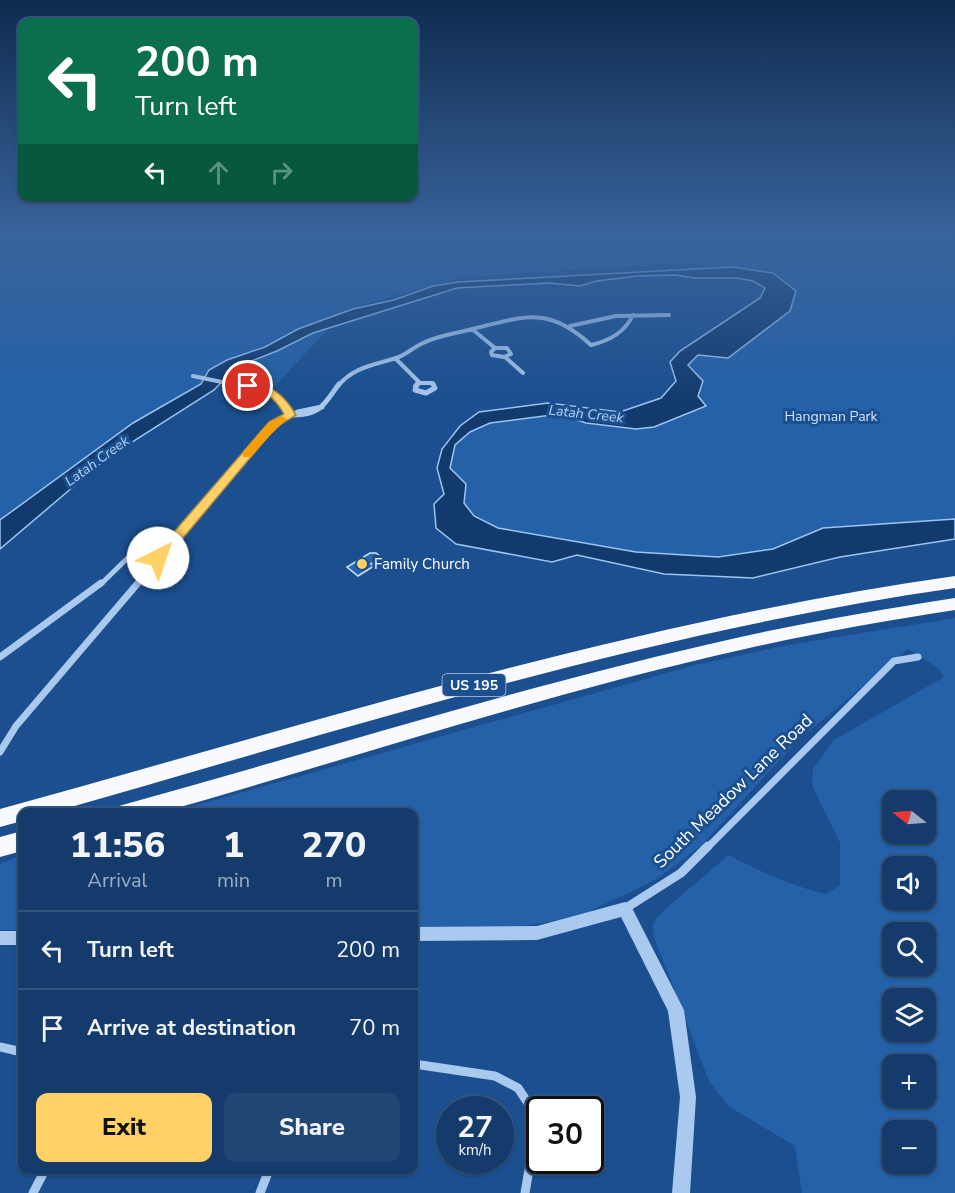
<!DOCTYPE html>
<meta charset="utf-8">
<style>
:root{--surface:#143b6b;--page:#214673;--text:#f1f3f6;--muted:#9dadc1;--line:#33557e;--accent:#ffd166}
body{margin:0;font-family:"Nunito Sans",sans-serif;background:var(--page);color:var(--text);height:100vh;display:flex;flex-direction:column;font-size:22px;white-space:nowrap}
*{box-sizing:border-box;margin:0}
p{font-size:20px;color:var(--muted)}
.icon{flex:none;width:33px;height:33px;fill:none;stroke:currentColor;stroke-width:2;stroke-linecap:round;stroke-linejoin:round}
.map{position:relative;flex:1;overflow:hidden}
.details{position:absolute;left:18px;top:808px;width:400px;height:366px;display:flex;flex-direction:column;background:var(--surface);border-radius:12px;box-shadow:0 2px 4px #0004,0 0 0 2px var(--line)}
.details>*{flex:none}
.top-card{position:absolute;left:18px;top:18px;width:400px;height:183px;border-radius:12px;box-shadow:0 2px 4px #0004,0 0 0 2px var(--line);background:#0b6e4f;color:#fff;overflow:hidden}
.needle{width:39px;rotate:287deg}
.buttons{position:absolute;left:882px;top:790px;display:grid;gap:12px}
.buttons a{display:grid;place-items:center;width:54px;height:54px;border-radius:12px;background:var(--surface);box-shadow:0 2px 4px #0004,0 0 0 2px var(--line);font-size:30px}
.speed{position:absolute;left:436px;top:1096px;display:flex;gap:12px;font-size:30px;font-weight:700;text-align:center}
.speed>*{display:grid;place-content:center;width:78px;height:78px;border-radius:50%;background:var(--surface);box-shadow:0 2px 4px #0004,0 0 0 2px var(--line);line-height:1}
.speed small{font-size:15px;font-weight:400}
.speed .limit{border:3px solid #111;border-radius:9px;background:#fff;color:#111}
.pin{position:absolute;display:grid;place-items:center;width:51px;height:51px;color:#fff;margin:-26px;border:3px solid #fff;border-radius:50%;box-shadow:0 2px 6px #0007}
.me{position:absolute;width:66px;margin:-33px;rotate:41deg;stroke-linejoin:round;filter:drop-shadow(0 0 4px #0008)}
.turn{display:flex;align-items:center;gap:21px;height:126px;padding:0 18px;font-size:27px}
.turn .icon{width:78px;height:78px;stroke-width:2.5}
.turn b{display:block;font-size:42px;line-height:51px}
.lanes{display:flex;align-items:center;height:57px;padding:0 18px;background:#0003;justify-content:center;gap:30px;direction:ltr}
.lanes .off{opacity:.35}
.eta{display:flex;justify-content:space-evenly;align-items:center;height:102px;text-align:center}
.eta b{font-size:36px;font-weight:800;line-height:42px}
.button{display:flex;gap:12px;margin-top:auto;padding:12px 18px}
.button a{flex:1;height:69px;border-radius:12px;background:var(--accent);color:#111;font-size:24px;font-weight:800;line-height:69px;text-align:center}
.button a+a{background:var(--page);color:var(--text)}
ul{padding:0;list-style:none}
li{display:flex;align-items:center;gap:18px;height:78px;padding:0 18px;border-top:2px solid var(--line)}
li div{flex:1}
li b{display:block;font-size:22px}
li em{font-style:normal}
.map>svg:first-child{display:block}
</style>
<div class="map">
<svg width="955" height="1193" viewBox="0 0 955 1193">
<rect width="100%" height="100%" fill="#1b4f8f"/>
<path fill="#2461a8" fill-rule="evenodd" d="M0,234h955v294l-172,30 -120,5 -201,-40 -19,-56 5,-20 17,-18 90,-21 41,9 81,-11 2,-42 102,-74 -59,-23 -41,-4 -218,14 -116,32 -75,80 -54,-11 -73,46 -145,112z
M955,618v575h-153l-7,-47 -67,-40 -19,-25 -55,-144c0,-5 -2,-11 0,-15 3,-8 64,-57 75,-67 32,17 62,31 97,39l14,-9v-42l-28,-58 1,-16 21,-29 110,-63 -5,-8 -31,-20 -111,92 -96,105 -44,33 -69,33 -40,10 -32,5 -102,1v-115h-245l526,-148 93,-20zM892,801h34v33h-34zM892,867h34v33h-34zM892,933h34v33h-34zM892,999h34v33h-34zM892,1065h34v33h-34zM892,1131h34v33h-34z
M22,855v75h-22v-66z"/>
<path fill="#123a6d" stroke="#9cc4f0" stroke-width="1.5" d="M732,267l41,6 23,18 -6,20 -62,47 -30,-3 -10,10 15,16 -5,15 8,10 -52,21 -18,2 -50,-6 -27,-9 -69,9 -20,9 -15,13 -5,23 16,16 -2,19 10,13 24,12 138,24 82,5 55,-8 50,-21 132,-9v20l-115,18 -87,21 -89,-4 -87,-19 -25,7 -96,-18 -20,-16 -2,-24 10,-10 -7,-26 5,-19 18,-23 19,-14 69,-9 72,9 41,-14 15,-17 -6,-19 10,-11 80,-53 5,-10 -12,-7 -16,-3h-43l-18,-3 -39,1 -40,5 -17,5 -31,-3 -92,5 -144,45 -36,18 -41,16 -22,23 -107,68 -107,91v-29l133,-97 68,-39 8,-14 18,-10 38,-13 33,-18 55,-20 41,-9 39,-14 25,-4z"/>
<path fill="#2a66ad" stroke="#cfe3fa" stroke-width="1.5" d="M370,553h6l5,4 -10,7 3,2 -16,10 -11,-9z"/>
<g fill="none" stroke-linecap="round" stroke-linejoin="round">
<path stroke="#a9c9ee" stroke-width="4" d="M570,326l46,-10 53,-1
M472,329l23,19
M495,348h12l4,6 -7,3 -12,-2 -1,-3z
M505,357l18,16
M395,358l25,25
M193,376l48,10
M420,383h12l2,3
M338,386c16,-20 38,-21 61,-29 9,-4 15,-10 24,-14 16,-8 36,-10 53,-15 50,-12 73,-22 115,17 18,-4 34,-13 42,-30
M415,386l5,-3"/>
<path stroke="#a9c9ee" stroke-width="5" d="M233,384c30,6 41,3 57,31
M417,384l-2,6 11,3 9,-5 -2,-4
M294,415c28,-1 30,-11 45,-31
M139,548l24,5
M134,553l24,5
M100,585l45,-44
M136,585l137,-160 25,-13 24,-5"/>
<path stroke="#a9c9ee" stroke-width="7" d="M0,657l101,-74
M0,752l16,-26 122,-143
M707,848l187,-187 24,-4"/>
<path stroke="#a9c9ee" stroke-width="9" d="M626,908l55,-35 27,-27
M0,1047l22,5
M414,1064l81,12 23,12 16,24 -1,34 -8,47
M33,1193l12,-23
M260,1193l9,-23"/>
<path fill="#a9c9ee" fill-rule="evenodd" d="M625,902l5,2 54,106 12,87 -6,96h-18l8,-96 -12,-86 -47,-94 -84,23 -123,1v-14l123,-1z
M0,931h22v14h-22z"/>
<path fill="#f8faff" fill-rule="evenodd" d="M955,576v12c-308,44 -606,140 -905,225h-28v8l-22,6v-18c316,-87 630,-187 955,-233z
M955,598v12c-70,11 -140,23 -210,39 -198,44 -391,109 -586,164h-43l3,-7 7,-2c206,-57 410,-122 619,-168 69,-15 140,-27 210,-38z
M22,831v20l-22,6v-20z"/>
</g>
<linearGradient id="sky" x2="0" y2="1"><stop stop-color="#0f2b4f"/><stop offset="0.58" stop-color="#39639b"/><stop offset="1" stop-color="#39639b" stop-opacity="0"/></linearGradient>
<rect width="955" height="401" fill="url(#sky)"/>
<path fill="#ffd166" stroke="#a68842" stroke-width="1.5" d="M244,383c24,-2 41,13 52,32l-20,12 -113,135h-9l-2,-4 2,-3 115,-133 15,-8c-11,-20 -19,-21 -40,-26z"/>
<path fill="#f59e0b" d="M282,416l5,3c-13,12 -25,24 -36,38h-8v-5l26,-30z"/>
<circle fill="#ffd166" stroke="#1b4f8f" stroke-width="2" cx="362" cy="564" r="6"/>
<g text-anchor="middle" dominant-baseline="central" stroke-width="6" stroke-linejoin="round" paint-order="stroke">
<g font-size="14" font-style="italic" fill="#b5d3f5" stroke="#1b4f8f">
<text transform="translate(586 414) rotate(6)">Latah Creek</text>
<text transform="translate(97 461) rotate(-36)">Latah Creek</text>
</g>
<g font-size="14" fill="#cfe3fa" stroke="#1b4f8f">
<text x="831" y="416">Hangman Park</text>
</g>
<rect fill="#1b4f8f" stroke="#bbcadd" stroke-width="1.5" x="442.5" y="674" width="63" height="22" rx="4.5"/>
<g font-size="14" font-weight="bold" fill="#fff">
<text x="474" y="685">US 195</text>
</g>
<g font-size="15" fill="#fff" stroke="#1b4f8f" text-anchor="start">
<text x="374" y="564">Family Church</text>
</g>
<g font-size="18" fill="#fff" stroke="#1b4f8f">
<text transform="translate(733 791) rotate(-44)">South Meadow Lane Road</text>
</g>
</g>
</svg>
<div class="buttons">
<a><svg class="needle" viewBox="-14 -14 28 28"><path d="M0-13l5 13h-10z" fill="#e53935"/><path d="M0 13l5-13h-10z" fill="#9dadc1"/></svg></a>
<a><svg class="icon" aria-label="sound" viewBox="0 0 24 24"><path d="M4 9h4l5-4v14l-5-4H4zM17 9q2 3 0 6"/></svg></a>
<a><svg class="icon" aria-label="search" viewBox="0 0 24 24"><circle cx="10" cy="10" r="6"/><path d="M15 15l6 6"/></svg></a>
<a><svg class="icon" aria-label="layers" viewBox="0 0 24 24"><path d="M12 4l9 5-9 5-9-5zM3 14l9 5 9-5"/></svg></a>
<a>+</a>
<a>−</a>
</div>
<div class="speed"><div>27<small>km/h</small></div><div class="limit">30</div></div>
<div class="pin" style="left:248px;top:386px;background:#d93025"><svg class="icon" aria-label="arrive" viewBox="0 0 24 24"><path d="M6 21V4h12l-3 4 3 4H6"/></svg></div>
<svg class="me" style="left:158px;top:558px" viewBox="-20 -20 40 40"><circle r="19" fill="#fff"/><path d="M0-13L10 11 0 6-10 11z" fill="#ffd166"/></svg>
<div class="top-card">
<div class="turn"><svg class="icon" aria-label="left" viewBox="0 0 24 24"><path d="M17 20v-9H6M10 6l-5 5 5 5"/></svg><div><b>200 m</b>Turn left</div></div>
<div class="lanes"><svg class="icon" aria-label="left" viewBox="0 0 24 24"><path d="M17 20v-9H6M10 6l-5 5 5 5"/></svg><svg class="icon off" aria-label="ahead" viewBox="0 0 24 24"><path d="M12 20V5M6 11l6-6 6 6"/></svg><svg class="icon off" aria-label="right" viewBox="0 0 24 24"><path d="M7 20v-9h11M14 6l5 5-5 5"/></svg></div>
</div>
<section class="details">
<div class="eta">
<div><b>11:56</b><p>Arrival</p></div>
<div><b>1</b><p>min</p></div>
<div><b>270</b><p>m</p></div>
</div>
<ul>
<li><svg class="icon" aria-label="left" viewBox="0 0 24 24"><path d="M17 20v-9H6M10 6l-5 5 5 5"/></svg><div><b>Turn left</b></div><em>200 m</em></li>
<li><svg class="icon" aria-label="arrive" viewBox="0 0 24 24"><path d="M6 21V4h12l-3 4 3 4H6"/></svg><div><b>Arrive at destination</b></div><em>70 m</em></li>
</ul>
<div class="button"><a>Exit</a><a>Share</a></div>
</section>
</div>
